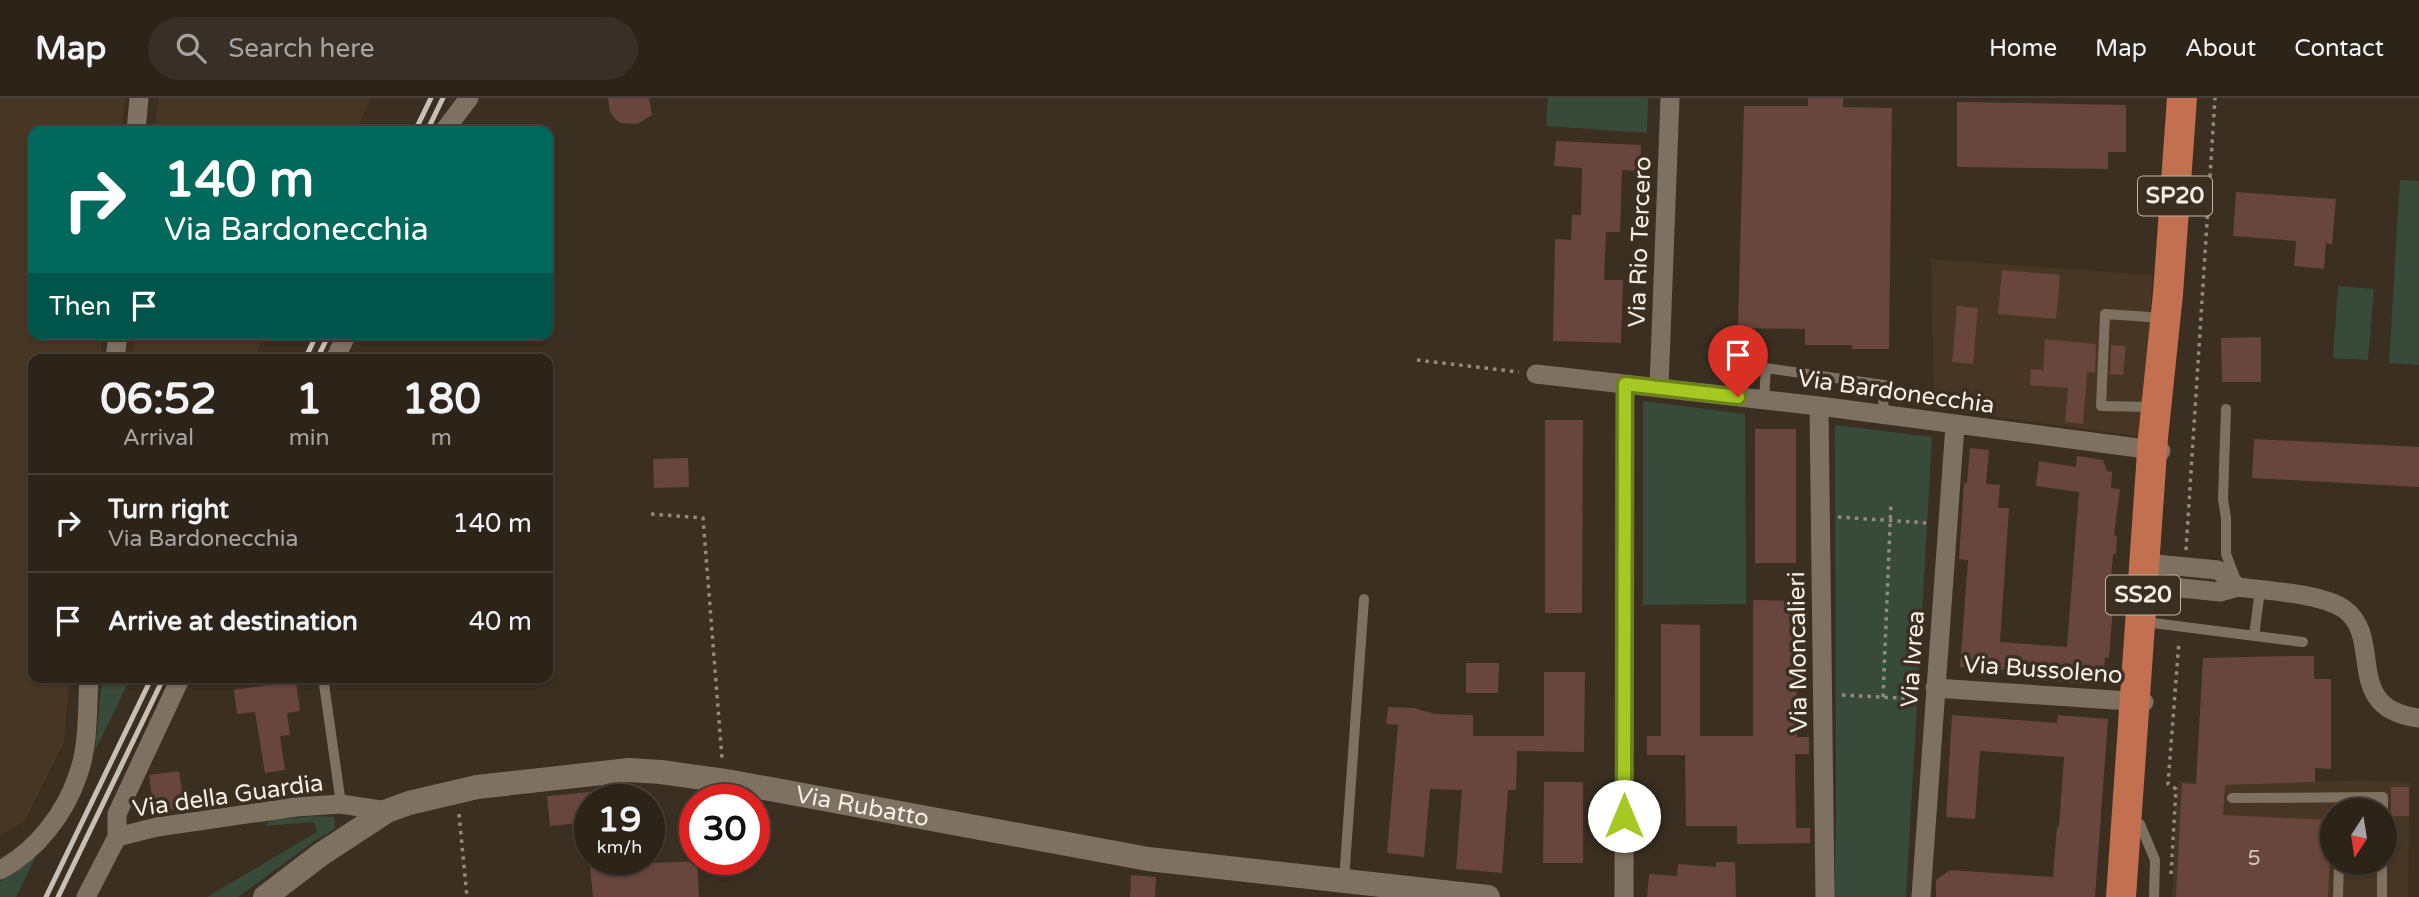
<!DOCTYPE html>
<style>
:root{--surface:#2c2319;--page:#382f26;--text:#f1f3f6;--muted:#a6a4a2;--line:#484038}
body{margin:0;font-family:"Varela Round",sans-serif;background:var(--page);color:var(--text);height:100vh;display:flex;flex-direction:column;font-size:26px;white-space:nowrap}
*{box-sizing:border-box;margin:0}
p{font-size:23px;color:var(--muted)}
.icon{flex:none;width:38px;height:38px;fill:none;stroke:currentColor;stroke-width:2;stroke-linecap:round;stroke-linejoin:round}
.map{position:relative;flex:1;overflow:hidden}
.drawer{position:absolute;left:28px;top:256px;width:525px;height:329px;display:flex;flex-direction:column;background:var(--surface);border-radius:14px;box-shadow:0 2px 5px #0004,0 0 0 2px var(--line)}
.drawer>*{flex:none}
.top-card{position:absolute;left:28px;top:28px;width:525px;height:214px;border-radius:14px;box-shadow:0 2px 5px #0004,0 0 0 2px var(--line);background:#00695c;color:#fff;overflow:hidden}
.needle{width:46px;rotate:192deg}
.controls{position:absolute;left:2320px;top:700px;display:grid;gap:14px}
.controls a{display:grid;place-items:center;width:77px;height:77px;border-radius:50%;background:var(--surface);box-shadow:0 2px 5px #0004,0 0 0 2px var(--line);font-size:35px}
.speed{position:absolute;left:574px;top:686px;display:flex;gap:14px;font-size:35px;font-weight:700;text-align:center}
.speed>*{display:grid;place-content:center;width:91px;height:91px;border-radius:50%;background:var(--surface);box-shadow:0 2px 5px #0004,0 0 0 2px var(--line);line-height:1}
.speed small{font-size:18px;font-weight:400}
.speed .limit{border:10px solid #d22;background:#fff;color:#111}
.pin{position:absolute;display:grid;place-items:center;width:60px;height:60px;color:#fff;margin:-72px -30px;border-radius:50% 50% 50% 0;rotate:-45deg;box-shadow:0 0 7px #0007}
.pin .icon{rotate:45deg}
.me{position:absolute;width:77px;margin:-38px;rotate:0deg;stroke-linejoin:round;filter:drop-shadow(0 0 5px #0008)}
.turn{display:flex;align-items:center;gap:24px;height:147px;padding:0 21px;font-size:32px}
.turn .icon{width:91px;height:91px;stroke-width:2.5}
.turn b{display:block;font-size:49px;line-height:60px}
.then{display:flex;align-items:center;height:66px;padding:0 21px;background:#0003;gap:14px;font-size:26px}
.eta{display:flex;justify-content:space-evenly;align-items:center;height:119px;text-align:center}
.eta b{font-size:42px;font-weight:700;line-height:49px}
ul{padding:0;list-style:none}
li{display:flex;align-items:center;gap:21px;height:98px;padding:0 21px;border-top:2px solid var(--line)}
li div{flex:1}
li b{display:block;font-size:26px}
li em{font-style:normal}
header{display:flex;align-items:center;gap:42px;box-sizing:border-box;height:98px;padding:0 35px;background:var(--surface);border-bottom:2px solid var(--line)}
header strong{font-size:33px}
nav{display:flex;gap:38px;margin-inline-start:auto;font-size:24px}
.search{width:490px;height:63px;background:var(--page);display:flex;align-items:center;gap:18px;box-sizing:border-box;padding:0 24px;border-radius:38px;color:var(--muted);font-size:26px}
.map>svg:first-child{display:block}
</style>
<header>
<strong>Map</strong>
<div class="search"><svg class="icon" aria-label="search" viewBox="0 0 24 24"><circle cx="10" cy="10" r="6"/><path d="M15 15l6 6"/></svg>Search here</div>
<nav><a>Home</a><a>Map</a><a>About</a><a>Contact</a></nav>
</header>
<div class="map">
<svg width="2419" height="799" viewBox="0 0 2419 799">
<rect width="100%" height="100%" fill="#3a2f21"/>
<path fill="#463623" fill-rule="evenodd" d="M0,0h125l-3,33h-89v203h70l-3,25h-67v318h37l-6,66 -39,78 -25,15z
M158,0h213l-15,33h-201z
M1931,161l222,16 -11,162 -208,-29z
M134,236h131l-11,25h-122z
M2360,682l50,3 -2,114h-236l6,-116 47,4zM2333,712h52v53h-52z"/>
<path fill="#384a3a" d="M1548,0h100l-1,35 -101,-7z
M2400,82l19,1v184l-30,-2z
M2338,188l36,3 -6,71 -35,-2z
M1643,303l102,13 1,190 -103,1z
M1835,327l97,12 -26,460h-72l2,-79z
M102,579h29l-36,74z
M313,718l21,1 1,12 -22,13 -75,55h-31l110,-65 -3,-10 -49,4 5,-6z
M36,758l-20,41h-16v-15z"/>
<path fill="#68463d" d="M608,0h41l3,17 -15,9 -16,-1 -6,-4 -5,-7z
M1808,0h35v9l49,1 -3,241h-37v-4h-47v-16l-67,-1 6,-222h64z
M1957,4l169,3v47h-18v17l-151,-2z
M1556,43l85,4 -1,26 -18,-1 -2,62h-14l-2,48h19l-2,63 -68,-2 2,-102 16,1 1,-25h9l1,-47 -28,-2z
M2236,94l100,7 -4,45 -6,-1 -2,26 -30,-3 2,-25 -63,-5z
M2002,172l58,5 -4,44 -58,-5z
M1957,208l21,2 -5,56 -21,-2z
M2261,239v45h-39l-1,-44z
M2045,241l51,5 -1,29 -8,-1 -4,52 -18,-2 3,-34 -38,-3 1,-16 12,1z
M2111,247l15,1 -3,29 -13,-1z
M1545,322h38l-1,193h-37z
M1755,331h41v134h-41z
M2254,341l165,8v40l-167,-9z
M1970,350l19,2 -3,34 14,1 -2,23h11l-9,134 67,5 12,-155 -43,-6 3,-25 37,6 1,-11 26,4 4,11 5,1 -1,16 9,1 -6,46 3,1 -1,18h-3l-3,40h4l-5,64 -4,-1 -2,26 -13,-1v2l-56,-4v-2l-11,-1v-6l-63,-4 8,-107 -9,-1 5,-77 3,1z
M688,360l1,29 -35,1 -1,-29z
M1753,502l44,1v136h12v17h-14l1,74h14v15l-73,1v-18h-51l-1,-71h-38v-19h14v-112l39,1v111h53z
M2292,558h22v23h17v90l-16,-1v14l-90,3 -2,30 109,5 -4,77h-152l6,-114 14,1 7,-126z
M1466,565h33l-1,30h-32z
M1544,574h41l-1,80 -67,-1 -1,39h-8l-6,83 -46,-4 6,-79 -32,-1 -6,68 -37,-4 11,-128 -12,-1 2,-17 26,1 21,6 38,1v21h71z
M296,583l4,30 -13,2 3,22 -10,1 5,34 -20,3 -10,-61 -18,2 -3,-24z
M1952,617l105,8 1,-8 50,4 -13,178h-159v-17l14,-10 103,7 4,-50h2l5,-70 -84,-6 -5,68 -29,-2z
M179,673l6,37 -31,4 -5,-37z
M1544,684h39v81h-40z
M2391,689h18v29h-18z
M590,694v30l-40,4 -3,-30z
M697,763l2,36h-106l-3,-31z
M1716,764h19l1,35h-89l2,-23 28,2 1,-12 38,3z
M1131,777l25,2 -1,20h-25z"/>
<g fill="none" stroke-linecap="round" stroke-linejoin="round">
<path stroke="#938a7e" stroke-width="3.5" stroke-dasharray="3.5 5" stroke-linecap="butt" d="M1417,262l102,12
M651,416l52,4 19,240
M1838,419l90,6
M2186,452l29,-452
M1842,597l77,4
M1883,599l8,-195
M459,716l8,83
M2171,776l5,-85 -8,-5 11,-143"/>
<path stroke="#7e7162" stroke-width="10" d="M1764,302l2,-32 118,17 -1,30
M2154,309l-53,-1 4,-92 59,4
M2226,311l-3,90 3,19v36l10,26
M2145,524l158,20
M2254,538l6,-46
M323,579l18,127
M2232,700l151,-1v13
M2140,726l15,36 -1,37
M1344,782l20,-281
M2338,799l1,-34
M2382,799v-34"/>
<path stroke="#7e7162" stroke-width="19" d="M136,33l3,-33
M444,33l25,-33
M115,261l3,-25
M335,261l12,-25
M1536,276l283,32 342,45
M1659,289l11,-289
M1819,308l6,491
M2143,486l77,8 18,-5 -20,-17 -73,-7
M2238,489c29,4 83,6 106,22 41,29 -3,100 75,109
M1935,590l209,14
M117,739v-23l64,-137
M0,772c36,-19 65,-56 78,-95 11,-30 9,-66 11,-98
M86,799l31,-60 40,-10 139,-20 45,-3 46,7
M1624,799l1,-513
M1921,799l34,-472"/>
<path stroke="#7e7162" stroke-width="24" id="s1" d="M265,799l55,-42 67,-44 22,-8 68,-16 152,-17 32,2 71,10 416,77 340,38"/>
<path stroke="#c2704f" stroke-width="30" d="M2121,799l32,-459 15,-144 14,-196"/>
<path stroke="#c7bfb5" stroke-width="5" d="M415,33l16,-33
M427,33l16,-33
M305,261l12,-25
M317,261l12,-25
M46,799l106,-220
M58,799l106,-220"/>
</g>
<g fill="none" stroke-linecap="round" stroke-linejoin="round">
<defs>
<path id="route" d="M1624,718l1,-432 113,13"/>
</defs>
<use href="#route" stroke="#6b8216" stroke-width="18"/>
<use href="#route" stroke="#a5c822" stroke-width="12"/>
</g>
<g text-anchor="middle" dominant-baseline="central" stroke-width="7" stroke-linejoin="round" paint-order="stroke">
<g font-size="21" fill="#d2c4bb">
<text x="2254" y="760">5</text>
</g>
<g fill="#3a2f21" stroke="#bdb5aa" stroke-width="2">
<rect x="2138" y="78.5" width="74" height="39" rx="5"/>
<rect x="2106" y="477.5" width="74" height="39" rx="5"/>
</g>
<g font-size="23" font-weight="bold" fill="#f5eee5">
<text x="2175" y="98">SP20</text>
<text x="2143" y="497">SS20</text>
</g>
<g font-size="24" fill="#f5eee5" stroke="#3a2f21">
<text transform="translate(1640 144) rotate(-88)">Via Rio Tercero</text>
<text transform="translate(1896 294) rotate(8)">Via Bardonecchia</text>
<text transform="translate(1798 554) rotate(-91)">Via Moncalieri</text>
<text transform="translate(1913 561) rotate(-86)">Via Ivrea</text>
<text transform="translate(2043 572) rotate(4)">Via Bussoleno</text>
<text transform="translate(228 698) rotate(-8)">Via della Guardia</text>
<text stroke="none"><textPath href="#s1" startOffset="632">Via Rubatto</textPath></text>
</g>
</g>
</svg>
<div class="controls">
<a><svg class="needle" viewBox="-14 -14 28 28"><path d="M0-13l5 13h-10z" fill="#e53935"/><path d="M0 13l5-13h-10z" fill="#a6a4a2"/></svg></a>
</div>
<div class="speed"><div>19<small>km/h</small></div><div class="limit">30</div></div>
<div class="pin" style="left:1738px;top:299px;background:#d93025"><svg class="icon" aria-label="arrive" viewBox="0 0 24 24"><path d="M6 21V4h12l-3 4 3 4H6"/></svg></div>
<svg class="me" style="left:1624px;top:718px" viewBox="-20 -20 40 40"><circle r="19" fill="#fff"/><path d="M0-13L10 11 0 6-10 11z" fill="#a5c822"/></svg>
<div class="top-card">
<div class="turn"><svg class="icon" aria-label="right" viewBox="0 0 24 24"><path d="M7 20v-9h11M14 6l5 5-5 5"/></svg><div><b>140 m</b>Via Bardonecchia</div></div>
<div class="then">Then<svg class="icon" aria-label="arrive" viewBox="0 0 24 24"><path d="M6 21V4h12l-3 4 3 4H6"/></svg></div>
</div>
<section class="drawer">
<div class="eta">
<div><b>06:52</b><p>Arrival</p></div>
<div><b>1</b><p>min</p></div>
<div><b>180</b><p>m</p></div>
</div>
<ul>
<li><svg class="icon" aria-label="right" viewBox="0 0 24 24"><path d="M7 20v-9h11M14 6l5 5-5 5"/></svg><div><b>Turn right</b><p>Via Bardonecchia</p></div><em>140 m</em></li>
<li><svg class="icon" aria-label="arrive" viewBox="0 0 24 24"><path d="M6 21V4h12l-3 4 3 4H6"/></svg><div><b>Arrive at destination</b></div><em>40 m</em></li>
</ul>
</section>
</div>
